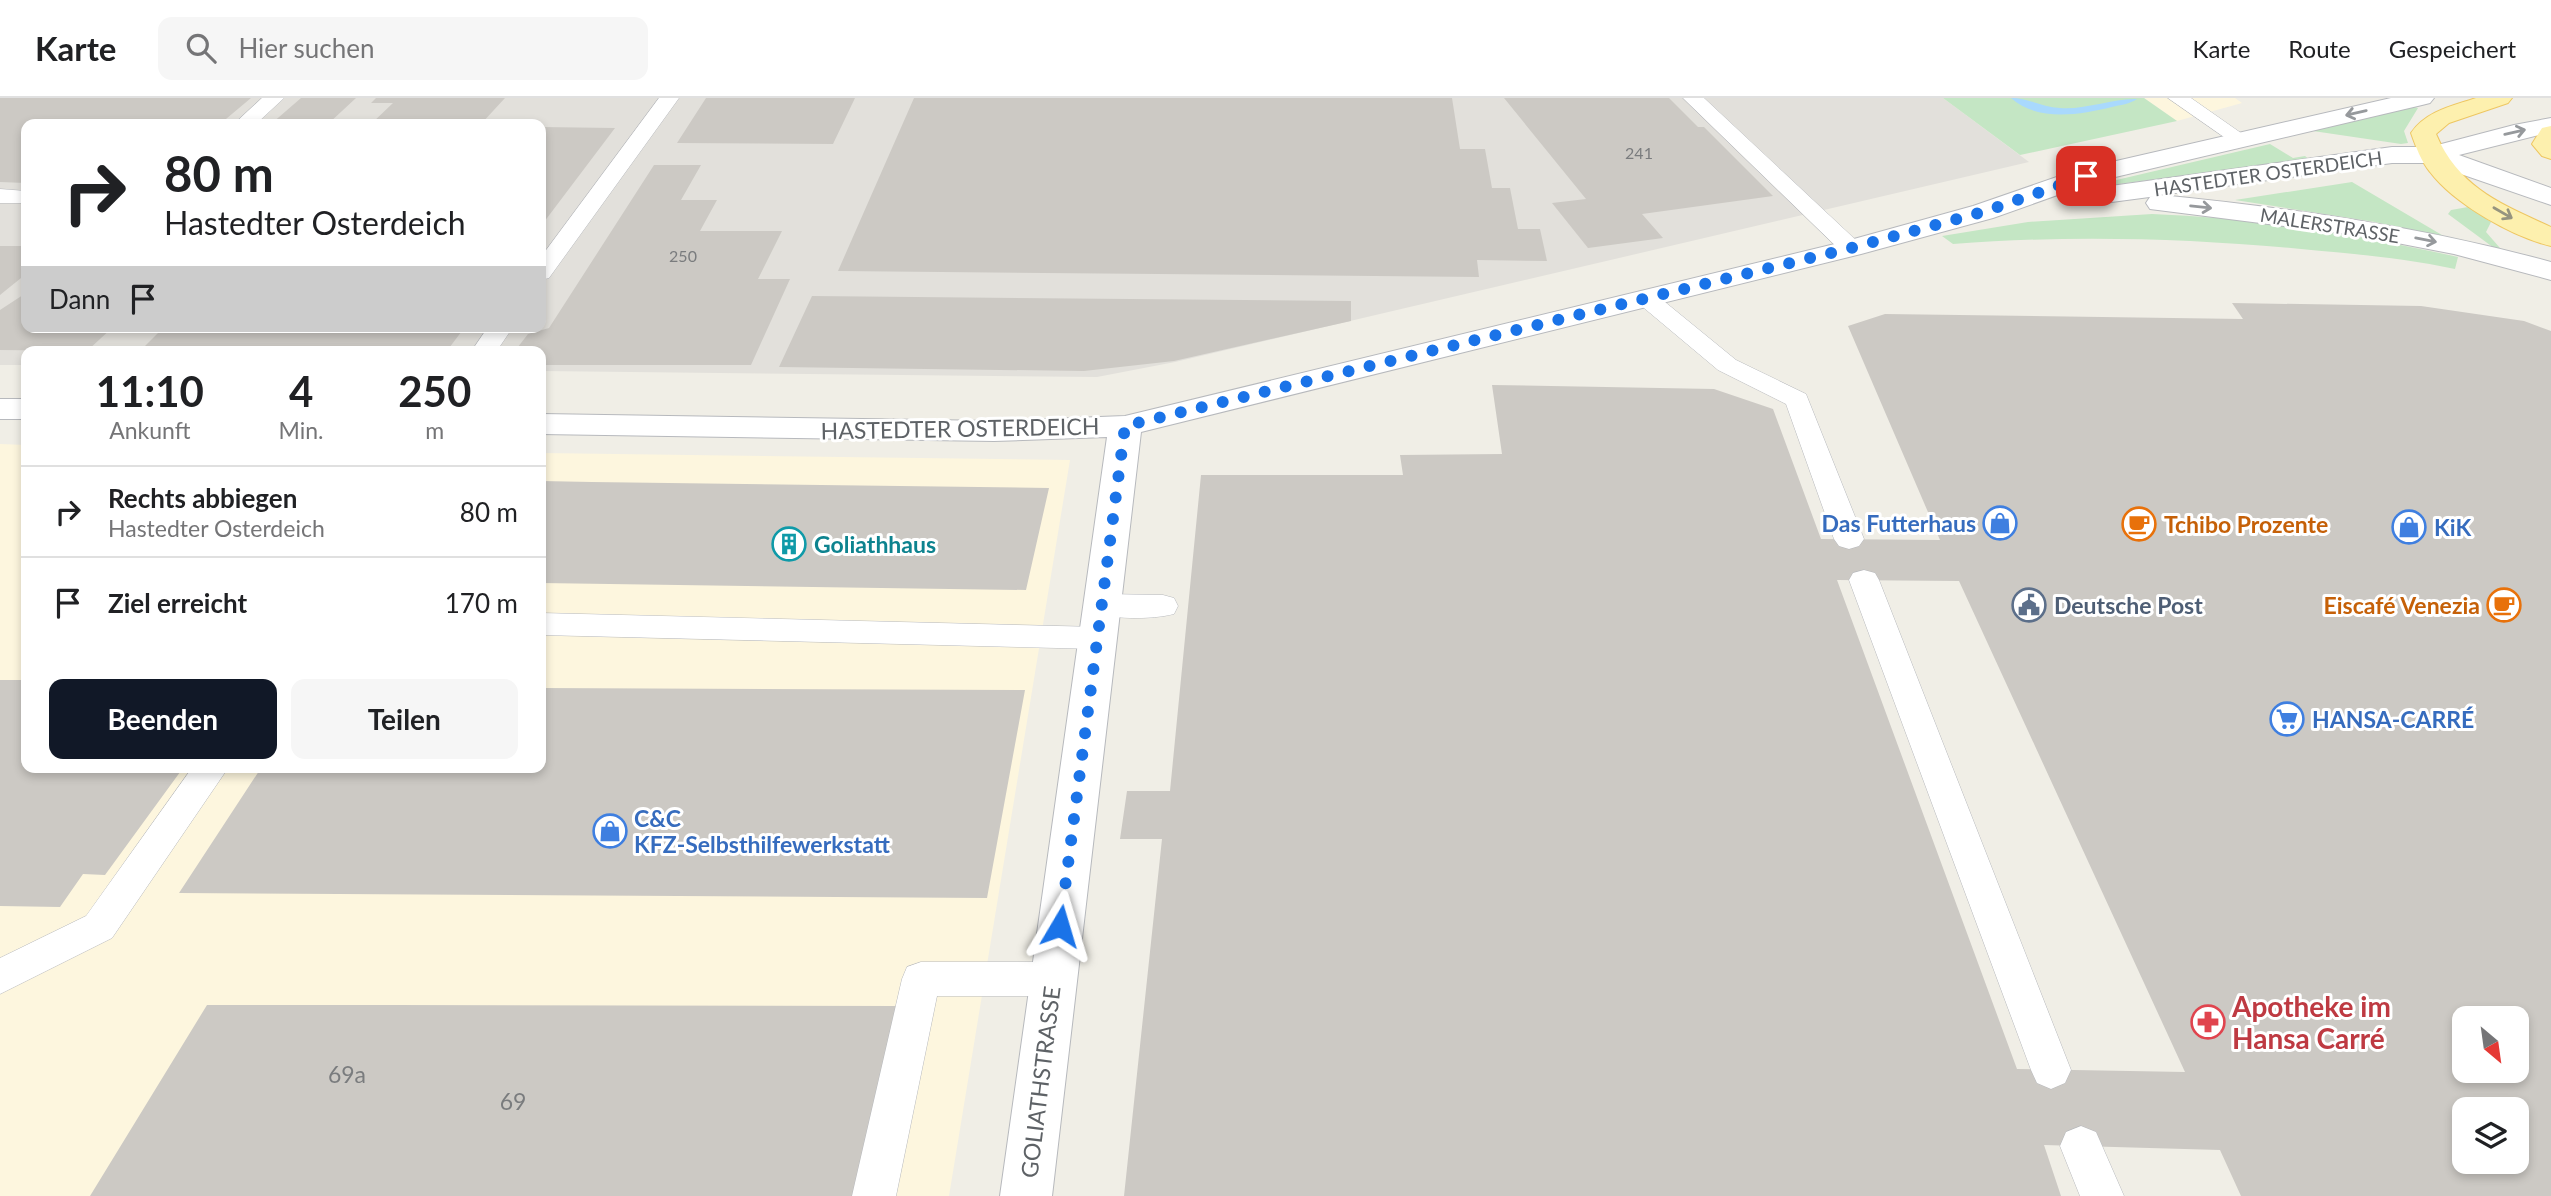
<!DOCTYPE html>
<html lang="de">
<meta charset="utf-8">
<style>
:root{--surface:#fff;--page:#f6f6f6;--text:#202124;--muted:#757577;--line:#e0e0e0;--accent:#111827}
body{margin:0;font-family:Lato,sans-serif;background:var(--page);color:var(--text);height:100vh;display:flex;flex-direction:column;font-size:26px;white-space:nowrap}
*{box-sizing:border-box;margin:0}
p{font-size:23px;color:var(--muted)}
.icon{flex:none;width:38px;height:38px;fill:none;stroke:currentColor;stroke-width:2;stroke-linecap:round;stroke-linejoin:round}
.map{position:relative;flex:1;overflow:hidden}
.side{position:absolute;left:21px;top:248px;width:525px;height:427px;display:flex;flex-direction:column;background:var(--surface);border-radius:14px;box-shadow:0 4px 10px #0003}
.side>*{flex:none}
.top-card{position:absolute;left:21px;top:21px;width:525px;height:214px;border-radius:14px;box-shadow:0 4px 10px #0003;background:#fff;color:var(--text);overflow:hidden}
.needle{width:46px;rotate:151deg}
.controls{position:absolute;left:2452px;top:908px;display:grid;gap:14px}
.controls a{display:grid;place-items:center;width:77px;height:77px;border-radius:14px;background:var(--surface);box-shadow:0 4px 10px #0003;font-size:35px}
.pin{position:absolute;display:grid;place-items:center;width:60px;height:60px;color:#fff;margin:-30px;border-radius:14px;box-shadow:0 4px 10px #0006}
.me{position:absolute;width:77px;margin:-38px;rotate:7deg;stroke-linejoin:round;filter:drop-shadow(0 0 5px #0008)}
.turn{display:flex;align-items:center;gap:24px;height:147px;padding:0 28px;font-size:32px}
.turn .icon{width:91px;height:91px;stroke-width:2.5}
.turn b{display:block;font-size:49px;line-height:60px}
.then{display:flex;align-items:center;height:66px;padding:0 28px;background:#0003;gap:14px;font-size:26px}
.eta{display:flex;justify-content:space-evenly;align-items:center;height:119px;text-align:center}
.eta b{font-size:42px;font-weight:700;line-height:49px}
.button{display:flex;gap:14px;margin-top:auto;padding:14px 28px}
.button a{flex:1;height:80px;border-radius:14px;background:var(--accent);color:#fff;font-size:28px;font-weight:700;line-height:80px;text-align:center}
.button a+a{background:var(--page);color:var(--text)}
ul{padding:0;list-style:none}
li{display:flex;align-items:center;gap:21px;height:91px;padding:0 28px;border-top:2px solid var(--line)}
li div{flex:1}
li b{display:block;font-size:26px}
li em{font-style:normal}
header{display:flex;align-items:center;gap:42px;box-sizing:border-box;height:98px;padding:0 35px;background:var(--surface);border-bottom:2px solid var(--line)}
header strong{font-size:33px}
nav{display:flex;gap:38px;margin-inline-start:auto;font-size:24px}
.search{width:490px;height:63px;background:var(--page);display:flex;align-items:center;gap:18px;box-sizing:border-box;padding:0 24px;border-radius:14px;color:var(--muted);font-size:26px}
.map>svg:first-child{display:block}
</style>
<header>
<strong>Karte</strong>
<div class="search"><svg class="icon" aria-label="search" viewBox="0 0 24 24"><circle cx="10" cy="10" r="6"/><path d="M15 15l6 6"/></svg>Hier suchen</div>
<nav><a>Karte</a><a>Route</a><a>Gespeichert</a></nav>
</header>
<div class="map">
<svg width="2551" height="1098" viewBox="0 0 2551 1098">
<rect width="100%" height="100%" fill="#f0eee6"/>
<path fill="#fdf6de" d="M2144,0h91l7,5 -65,18z
M0,346l26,1v323h515v-315l529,7 -121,736h-949z"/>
<path fill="#e2e0db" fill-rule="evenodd" d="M0,0h1943l86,64 -854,200 -78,15 -556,-6v-19h-515v13h-26zM26,26h515v203h-515z"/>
<path fill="#c4e6c4" d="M1943,0h201l33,23 -157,34z
M2414,9l4,1 -14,23 4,12 -7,1 -88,-13z
M2270,46l23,14 12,-2 5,4 -232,29z
M2352,84l95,56 -72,-16 -140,-22z
M2468,109l23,15 -5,10 14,16h-6l-46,-34 3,-4z
M2152,116c104,4 204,20 306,43l-3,12c-51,-11 -102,-15 -154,-20 -116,-11 -233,-14 -348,-5l-11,-8 86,-14z"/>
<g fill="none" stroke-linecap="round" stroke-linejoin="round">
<path fill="#a9d9fd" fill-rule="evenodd" d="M2011,0c17,0 31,9 49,10 26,2 53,-10 77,-9 -7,5 -17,6 -25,8 -33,8 -74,15 -101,-9z"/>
</g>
<path fill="#ccc9c4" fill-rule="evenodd" d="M0,0h251l-31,26h-194v59l-26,-1z
M301,0h55l-28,26h-57z
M376,0h129l-24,26h-110l22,-21h-22z
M706,0h149l-22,46 -156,-1z
M914,0h538l8,51h25l7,39h18l8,41h22l7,32 -70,-1 2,17 -641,-6z
M1504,0h165l29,29h6l69,69 -131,18 21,24 -75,10 -36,-45 34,-4z
M541,29l74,1 -74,98z
M654,67h47l-20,35h36l-17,31h82l-24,48h32l-39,86h-210v-13h-27l14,-18 21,-6z
M0,148h26v28l-26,21z
M26,195v34h87l-26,24 -87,-1v-40z
M812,198l539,5v20l-177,40 -90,10 -305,-4z
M2232,205l189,3 103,15 27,10v865h-310l-21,-46 -176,-5 17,51h-937l38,-357h-42l7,-48h43l31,-316h202l-3,-20 102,-1 -10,-69 222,4 59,20 48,130 119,1 -92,-214 37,-12 358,5zM1837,482l122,1 226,491 -168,-3zM2464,920h52v53h-52zM2464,1012h52v52h-52z
M164,229h301l-19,25 -306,-1z
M541,383l51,1 457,6 -23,102 -485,-7z
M0,582h26v88h157l-78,107 -22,-1 -23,33 -60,-1z
M541,590l484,2 -38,208 -808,-5 82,-125h280z
M207,907h183l508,1 -41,190h-767z"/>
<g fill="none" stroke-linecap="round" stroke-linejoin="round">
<defs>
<path id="service" d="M262,0h22l-28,26h-22z
M659,0h20l-130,180 -8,2v-23z
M1683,0h21l155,145 3,5 -3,5h-16z
M2168,0h23l60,42 -3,4h-14z
M0,91l26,2v12h-26z
M1646,193l8,2 82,67 70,34 58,145 -5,7 -10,3 -10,-3 -5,-7 -48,-135 -68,-34 -80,-67 -4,-5 4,-5z
M488,229h25l-17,25h-25z
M1864,472l11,3 4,7 192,490 -6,13 -14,6 -14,-6 -6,-13 -182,-490 4,-7z
M1102,496l61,1 11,3 4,8 -4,8c-23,6 -60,5 -83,-1l-4,-8 4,-8z
M541,515l557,14 11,3 5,8 -5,8 -11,3 -557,-14z
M192,670h36l-116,170 -112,56v-36l86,-42z
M921,864h133l14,5 5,12 -5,12 -14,5h-117l-41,200h-44l50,-217 5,-12z
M2081,1028l15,6 28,64h-44l-20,-50 6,-14z"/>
<path id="minor" d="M2391,0h43l-4,5 -8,2 -328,77 -101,36 -132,36 -720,178 -89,764h-52l107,-759 -113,4 -453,-7v-20l453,7 131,-5 718,-174 130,-36 104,-36z
M2551,20v14l-92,23 92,33v17l-122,-42h-37l-232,32c132,13 263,32 391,67v18l-97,-26 -98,-19 -206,-26 -4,-6 4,-6 7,-1 -68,9 -9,-2 -4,-6 4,-6 9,-2 303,-42h38l84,-22z
M0,301h26v20h-26z"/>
<path id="primary" d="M2476,0h36l-4,5 -59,20 -13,11c23,54 65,70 115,93v19c-38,-9 -97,-42 -121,-74 -9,-11 -14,-25 -19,-39 15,-22 41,-27 65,-35z
M2551,28v33l-9,-3 -10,-12 10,-16z"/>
</defs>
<use href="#service" stroke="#b7b9bd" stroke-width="1"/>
<use href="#minor" stroke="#b7b9bd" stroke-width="2"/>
<use href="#primary" stroke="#eec661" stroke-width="2"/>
<use href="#service" fill="#fff" fill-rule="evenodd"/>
<use href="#minor" fill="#fff" fill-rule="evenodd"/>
<use href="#primary" fill="#fdf0ae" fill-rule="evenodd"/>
</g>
<defs><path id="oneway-shaft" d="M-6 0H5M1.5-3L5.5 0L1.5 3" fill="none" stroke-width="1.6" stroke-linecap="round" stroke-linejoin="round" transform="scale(1.75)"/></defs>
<g stroke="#96999c">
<use href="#oneway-shaft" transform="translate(2356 15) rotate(167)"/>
<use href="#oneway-shaft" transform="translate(2515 34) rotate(-13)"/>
<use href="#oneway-shaft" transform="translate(2201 109) rotate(6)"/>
<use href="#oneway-shaft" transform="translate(2426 142) rotate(11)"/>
</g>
<use stroke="#96947f" href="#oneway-shaft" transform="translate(2503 115) rotate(30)"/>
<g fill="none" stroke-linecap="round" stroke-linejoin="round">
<path stroke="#1a73e8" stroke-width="12" stroke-dasharray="0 21.6" d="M1060,828l65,-500 726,-178 132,-36 103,-36"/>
</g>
<defs>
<symbol id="shop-ring" viewBox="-11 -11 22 22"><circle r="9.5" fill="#fff" stroke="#3f7fe0" stroke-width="1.5"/><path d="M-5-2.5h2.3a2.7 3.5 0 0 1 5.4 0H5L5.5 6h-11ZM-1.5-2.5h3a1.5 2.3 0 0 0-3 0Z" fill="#3f7fe0"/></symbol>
<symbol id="cafe-ring" viewBox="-11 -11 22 22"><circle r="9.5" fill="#fff" stroke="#e8710a" stroke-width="1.5"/><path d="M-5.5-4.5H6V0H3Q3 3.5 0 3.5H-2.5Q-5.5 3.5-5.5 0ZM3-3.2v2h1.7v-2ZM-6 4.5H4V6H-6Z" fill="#e8710a"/></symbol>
<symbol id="building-ring" viewBox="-11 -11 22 22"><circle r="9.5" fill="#fff" stroke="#0f9aa8" stroke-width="1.5"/><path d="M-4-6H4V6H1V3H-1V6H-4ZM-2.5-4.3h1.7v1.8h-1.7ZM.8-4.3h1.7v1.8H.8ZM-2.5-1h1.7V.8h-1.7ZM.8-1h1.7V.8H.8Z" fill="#0f9aa8"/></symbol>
<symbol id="civic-ring" viewBox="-11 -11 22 22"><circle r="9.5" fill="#fff" stroke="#5c6f8a" stroke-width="1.5"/><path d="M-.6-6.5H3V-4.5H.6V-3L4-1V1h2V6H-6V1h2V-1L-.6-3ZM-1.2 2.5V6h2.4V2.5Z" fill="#5c6f8a"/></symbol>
<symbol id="supermarket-ring" viewBox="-11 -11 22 22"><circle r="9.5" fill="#fff" stroke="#3f7fe0" stroke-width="1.5"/><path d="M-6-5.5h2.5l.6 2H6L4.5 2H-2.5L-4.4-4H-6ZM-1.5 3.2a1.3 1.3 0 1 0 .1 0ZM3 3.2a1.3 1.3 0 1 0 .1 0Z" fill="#3f7fe0"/></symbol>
<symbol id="pharmacy-ring" viewBox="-11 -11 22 22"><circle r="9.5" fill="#fff" stroke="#e0444e" stroke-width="1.5"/><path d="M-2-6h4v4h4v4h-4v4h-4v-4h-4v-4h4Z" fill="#e0444e"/></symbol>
</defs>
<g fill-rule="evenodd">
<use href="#shop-ring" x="1981" y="406" width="38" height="38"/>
<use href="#cafe-ring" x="2120" y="407" width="38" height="38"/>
<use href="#shop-ring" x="2390" y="410" width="38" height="38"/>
<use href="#building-ring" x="770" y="427" width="38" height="38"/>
<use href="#civic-ring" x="2010" y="488" width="38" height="38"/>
<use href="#cafe-ring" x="2485" y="488" width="38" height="38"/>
<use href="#supermarket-ring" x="2268" y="602" width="38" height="38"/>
<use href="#shop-ring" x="591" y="714" width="38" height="38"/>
<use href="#pharmacy-ring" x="2189" y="905" width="38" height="38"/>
</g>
<g text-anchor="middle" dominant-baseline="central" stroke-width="6" stroke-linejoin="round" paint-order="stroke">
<g font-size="16" fill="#7a7c7e">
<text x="1639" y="54">241</text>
<text x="683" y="157">250</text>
</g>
<g font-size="19" fill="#5e6266" stroke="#fff">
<text transform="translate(2268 75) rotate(-8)">HASTEDTER OSTERDEICH</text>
<text transform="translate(2330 127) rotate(9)">MALERSTRASSE</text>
</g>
<g font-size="23" fill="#5e6266" stroke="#fff">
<text transform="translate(960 330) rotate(-1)">HASTEDTER OSTERDEICH</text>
<text transform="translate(1040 984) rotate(-83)">GOLIATHSTRASSE</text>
</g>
<g font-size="23" font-weight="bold" fill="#366cbe" stroke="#fff" text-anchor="start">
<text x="1976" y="425" text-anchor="end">Das Futterhaus</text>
<text x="2434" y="429">KiK</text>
<text x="2312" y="621">HANSA-CARRÉ</text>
<text x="634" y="720">C&amp;C<tspan x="634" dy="26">KFZ-Selbsthilfewerkstatt</tspan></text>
</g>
<g font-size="23" font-weight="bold" fill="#c56008" stroke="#fff" text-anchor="start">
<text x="2164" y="426">Tchibo Prozente</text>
<text x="2480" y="507" text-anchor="end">Eiscafé Venezia</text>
</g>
<g font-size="23" font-weight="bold" fill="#0d838f" stroke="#fff" text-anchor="start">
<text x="814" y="446">Goliathhaus</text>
</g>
<g font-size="23" font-weight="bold" fill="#4e5e75" stroke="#fff" text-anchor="start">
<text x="2054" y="507">Deutsche Post</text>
</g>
<g font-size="23" fill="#7a7c7e">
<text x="347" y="976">69a</text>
<text x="513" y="1003">69</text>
</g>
<g font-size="28" font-weight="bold" fill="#be3a42" stroke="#fff" text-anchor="start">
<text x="2232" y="908">Apotheke im<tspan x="2232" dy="32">Hansa Carré</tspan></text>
</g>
</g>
</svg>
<div class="controls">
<a><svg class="needle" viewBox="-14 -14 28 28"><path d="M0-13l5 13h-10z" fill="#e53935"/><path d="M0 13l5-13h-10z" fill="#757577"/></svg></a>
<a><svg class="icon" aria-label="layers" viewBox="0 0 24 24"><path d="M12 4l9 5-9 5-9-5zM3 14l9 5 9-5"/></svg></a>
</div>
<div class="pin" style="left:2086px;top:78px;background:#d93025"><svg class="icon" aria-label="arrive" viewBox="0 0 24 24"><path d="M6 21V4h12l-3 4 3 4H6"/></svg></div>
<svg class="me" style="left:1060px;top:828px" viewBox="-20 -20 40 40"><path d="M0-17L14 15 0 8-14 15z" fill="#1a73e8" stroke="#fff" stroke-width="4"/></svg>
<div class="top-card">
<div class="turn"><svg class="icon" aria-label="right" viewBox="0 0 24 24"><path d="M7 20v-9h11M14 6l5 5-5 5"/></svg><div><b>80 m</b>Hastedter Osterdeich</div></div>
<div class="then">Dann<svg class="icon" aria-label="arrive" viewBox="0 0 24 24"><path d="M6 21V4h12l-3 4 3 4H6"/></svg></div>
</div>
<section class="side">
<div class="eta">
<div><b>11:10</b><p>Ankunft</p></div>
<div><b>4</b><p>Min.</p></div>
<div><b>250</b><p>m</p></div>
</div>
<ul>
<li><svg class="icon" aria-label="right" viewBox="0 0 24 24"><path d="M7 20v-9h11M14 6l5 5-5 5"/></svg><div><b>Rechts abbiegen</b><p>Hastedter Osterdeich</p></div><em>80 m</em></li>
<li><svg class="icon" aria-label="arrive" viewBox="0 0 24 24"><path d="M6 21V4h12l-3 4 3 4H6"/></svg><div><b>Ziel erreicht</b></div><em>170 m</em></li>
</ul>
<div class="button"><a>Beenden</a><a>Teilen</a></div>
</section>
</div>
